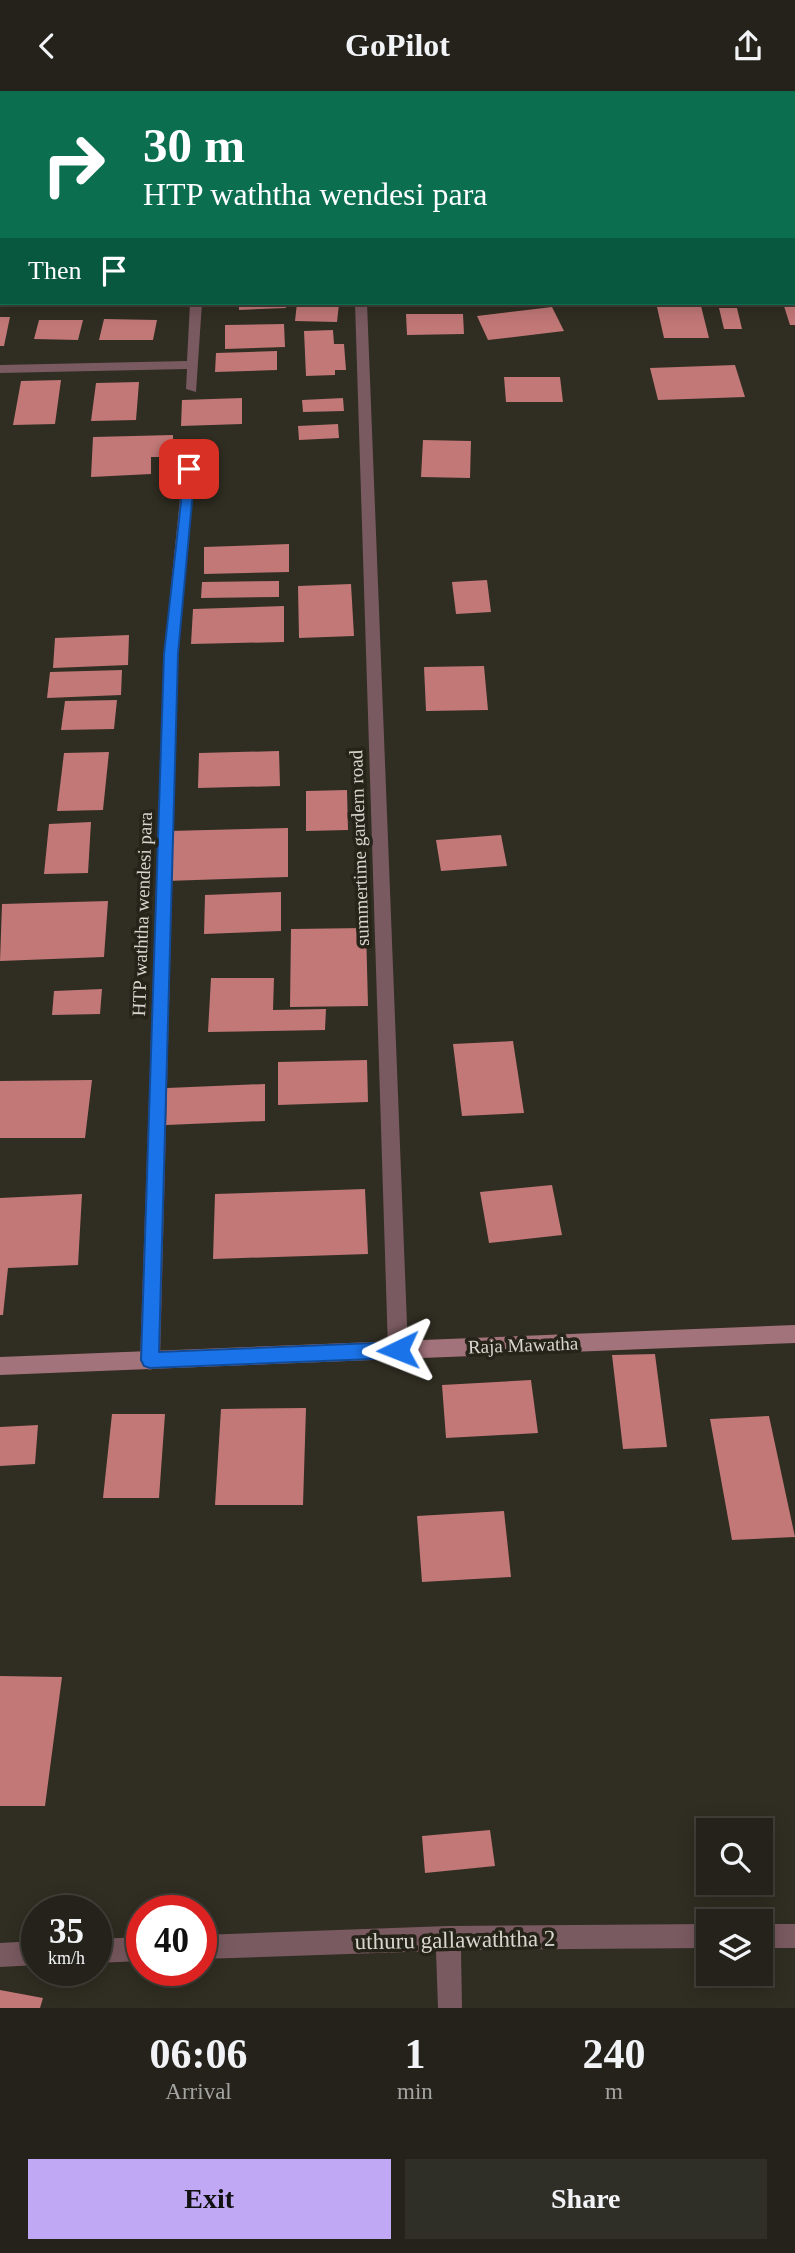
<!DOCTYPE html>
<style>
:root{--surface:#24221a;--page:#302f27;--text:#f1f3f6;--muted:#a3a4a2;--line:#413f39;--accent:#c0a8f4}
body{margin:0;font-family:Georgia,serif;background:var(--page);color:var(--text);height:100vh;display:flex;flex-direction:column;font-size:26px;white-space:nowrap}
*{box-sizing:border-box;margin:0}
p{font-size:23px;color:var(--muted)}
.icon{flex:none;width:38px;height:38px;fill:none;stroke:currentColor;stroke-width:2;stroke-linecap:round;stroke-linejoin:round}
.map{position:relative;height:1917px;overflow:hidden}
.drawer{display:flex;flex-direction:column;background:var(--surface);flex:1}
.drawer>*{flex:none}
.hud{position:absolute;left:0px;top:0px;width:796px;height:214px;box-shadow:0 4px 18px #0003,0 0 0 2px var(--line);background:#0b6e4f;color:#fff;overflow:hidden}
.fabs{position:absolute;left:696px;top:1727px;display:grid;gap:14px}
.fabs a{display:grid;place-items:center;width:77px;height:77px;border-radius:0px;background:var(--surface);box-shadow:0 4px 18px #0003,0 0 0 2px var(--line);font-size:35px}
.speed{position:absolute;left:21px;top:1804px;display:flex;gap:14px;font-size:35px;font-weight:700;text-align:center}
.speed>*{display:grid;place-content:center;width:91px;height:91px;border-radius:50%;background:var(--surface);box-shadow:0 4px 18px #0003,0 0 0 2px var(--line);line-height:1}
.speed small{font-size:18px;font-weight:400}
.speed .limit{border:10px solid #d22;background:#fff;color:#111}
.pin{position:absolute;display:grid;place-items:center;width:60px;height:60px;color:#fff;margin:-30px;border-radius:14px;box-shadow:0 4px 10px #0006}
.me{position:absolute;width:77px;margin:-38px;rotate:268deg;stroke-linejoin:round;filter:drop-shadow(0 0 5px #0008)}
.turn{display:flex;align-items:center;gap:24px;height:147px;padding:0 28px;font-size:32px}
.turn .icon{width:91px;height:91px;stroke-width:2.5}
.turn b{display:block;font-size:49px;line-height:60px}
.then{display:flex;align-items:center;height:66px;padding:0 28px;background:#0003;gap:14px;font-size:26px}
.eta{display:flex;justify-content:space-evenly;align-items:center;height:119px;text-align:center}
.eta b{font-size:42px;font-weight:600;line-height:49px}
.action{display:flex;gap:14px;margin-top:auto;padding:14px 28px}
.action a{flex:1;height:80px;border-radius:0px;background:var(--accent);color:#111;font-size:28px;font-weight:600;line-height:80px;text-align:center}
.action a+a{background:var(--page);color:var(--text)}
header{display:flex;justify-content:space-between;align-items:center;height:91px;padding:0 28px;background:var(--surface);font-size:32px;font-weight:600}
.map>svg:first-child{display:block}
</style>
<header><svg class="icon" aria-label="back" viewBox="0 0 24 24"><path d="M15 5l-7 7 7 7"/></svg>GoPilot<svg class="icon" aria-label="share" viewBox="0 0 24 24"><path d="M12 15V3M7 8l5-5 5 5M5 13v7h14v-7"/></svg></header>
<div class="map">
<svg width="795" height="1917" viewBox="0 0 795 1917">
<rect width="100%" height="100%" fill="#302d22"/>
<path fill="#c17877" d="M239,212h47v5l-47,2z
M297,212l42,1 -2,18 -42,-1z
M783,212h12v22h-5z
M701,215l8,32h-45l-7,-31z
M552,216l12,24 -76,9 -11,-24z
M719,217h18l5,21h-18z
M406,223h57l1,20 -57,1z
M0,226h10l-6,29h-4z
M104,228l53,1 -4,20h-54z
M39,229h44l-5,20 -44,-1z
M284,233l1,23 -60,2v-24z
M333,239l1,14h10l2,26h-11v5l-29,1 -2,-45z
M277,260v19l-62,2 1,-19z
M735,274l10,32 -87,3 -8,-32z
M504,286h56l3,25h-57z
M61,289l-6,44 -42,1 8,-44z
M139,291l-3,38 -45,1 5,-38z
M242,307v26l-61,2 1,-26z
M343,307l1,13 -41,1 -1,-12z
M338,333l1,14 -40,2 -1,-14z
M173,344v22h-22v17l-60,3 2,-40z
M423,349l48,1 -1,37 -49,-1z
M289,453v28l-85,2v-27z
M487,489l4,32 -35,2 -4,-32z
M279,490v16l-78,1 1,-16z
M351,493l3,52 -55,2 -1,-52z
M284,515v36l-93,2 2,-35z
M129,544l-1,30 -75,3 2,-30z
M484,575l4,44 -62,1 -2,-44z
M122,579l-1,25 -74,3 3,-26z
M117,609l-3,29 -53,1 4,-29z
M279,660l1,35 -82,2 1,-35z
M109,661l-6,58 -46,1 7,-58z
M347,699l1,40 -42,1v-40z
M91,731l-3,51 -44,1 5,-50z
M288,737v49l-122,4 3,-50z
M501,744l6,31 -66,5 -5,-31z
M281,801v39l-77,3 1,-39z
M108,810l-4,56 -104,4 2,-57z
M366,837l2,78 -78,1 1,-78z
M211,887h63l-1,32 53,-1 -1,21 -117,2z
M102,898l-2,25 -48,1 2,-24z
M513,950l11,72 -62,3 -9,-72z
M367,969l1,42 -90,3v-43z
M92,989l-7,58h-85v-57z
M265,993v37l-99,4 1,-37z
M552,1094l10,50 -73,8 -9,-51z
M365,1098l3,65 -155,5 2,-65z
M82,1103l-4,71 -70,3 -5,47h-3v-117z
M655,1263l12,93 -44,2 -11,-94z
M531,1289l7,53 -92,5 -4,-53z
M306,1317l-3,97h-88l6,-96z
M112,1323h53l-6,84h-56z
M769,1325l26,121 -63,3 -22,-121z
M38,1334l-3,39 -35,2v-39z
M504,1420l7,66 -89,5 -5,-66z
M0,1585l62,1 -17,129h-45z
M490,1739l5,36 -70,7 -3,-37z
M0,1899l43,8 -3,10h-40z"/>
<g fill="none" stroke-linecap="round" stroke-linejoin="round">
<path fill="#795a60" fill-rule="evenodd" d="M73,0h12l1,2h-12z
M0,145h2v6h-2z
M794,167h1v6h-1z
M190,212h12l-6,89 -10,-3 1,-20 -187,4v-8l187,-4z
M355,212h12l41,1047 -3,6 -7,3 -7,-3 -3,-6z
M189,374l6,4 -17,185 -18,707 -3,6 -7,3 -7,-3 -3,-6 24,-707 19,-185z
M709,1833v24l-248,2 1,58h-24l-2,-57 -235,8v-24l247,-9z
M761,1833h34v24h-34z
M142,1846v24l-46,2v-24z
M37,1850v24l-37,2v-24z"/>
<path fill="#a3737c" fill-rule="evenodd" d="M795,1234v18l-795,32v-18z"/>
</g>
<path fill="#1a73e8" stroke="#114b97" stroke-width="2" d="M185,375l10,3 -17,185 -19,698 239,-10 7,2 2,6 -2,5 -7,3 -248,10 -6,-2 -3,-6 23,-706z"/>
<g text-anchor="middle" dominant-baseline="central" stroke-width="7" stroke-linejoin="round" paint-order="stroke">
<g font-size="19" fill="#d8d6cf" stroke="#262319">
<text transform="translate(359 757) rotate(-92)">summertime gardern road</text>
<text transform="translate(142 823) rotate(-88)">HTP waththa wendesi para</text>
<text transform="translate(523 1254) rotate(-2)">Raja Mawatha</text>
</g>
<g font-size="23" fill="#d8d6cf" stroke="#262319">
<text transform="translate(455 1849) rotate(-1)">uthuru gallawaththa 2</text>
</g>
</g>
</svg>
<div class="fabs">
<a><svg class="icon" aria-label="search" viewBox="0 0 24 24"><circle cx="10" cy="10" r="6"/><path d="M15 15l6 6"/></svg></a>
<a><svg class="icon" aria-label="layers" viewBox="0 0 24 24"><path d="M12 4l9 5-9 5-9-5zM3 14l9 5 9-5"/></svg></a>
</div>
<div class="speed"><div>35<small>km/h</small></div><div class="limit">40</div></div>
<div class="pin" style="left:189px;top:378px;background:#d93025"><svg class="icon" aria-label="arrive" viewBox="0 0 24 24"><path d="M6 21V4h12l-3 4 3 4H6"/></svg></div>
<svg class="me" style="left:398px;top:1259px" viewBox="-20 -20 40 40"><path d="M0-17L14 15 0 8-14 15z" fill="#1a73e8" stroke="#fff" stroke-width="4"/></svg>
<div class="hud">
<div class="turn"><svg class="icon" aria-label="right" viewBox="0 0 24 24"><path d="M7 20v-9h11M14 6l5 5-5 5"/></svg><div><b>30 m</b>HTP waththa wendesi para</div></div>
<div class="then">Then<svg class="icon" aria-label="arrive" viewBox="0 0 24 24"><path d="M6 21V4h12l-3 4 3 4H6"/></svg></div>
</div>
</div>
<section class="drawer">
<div class="eta">
<div><b>06:06</b><p>Arrival</p></div>
<div><b>1</b><p>min</p></div>
<div><b>240</b><p>m</p></div>
</div>
<div class="action"><a>Exit</a><a>Share</a></div>
</section>
